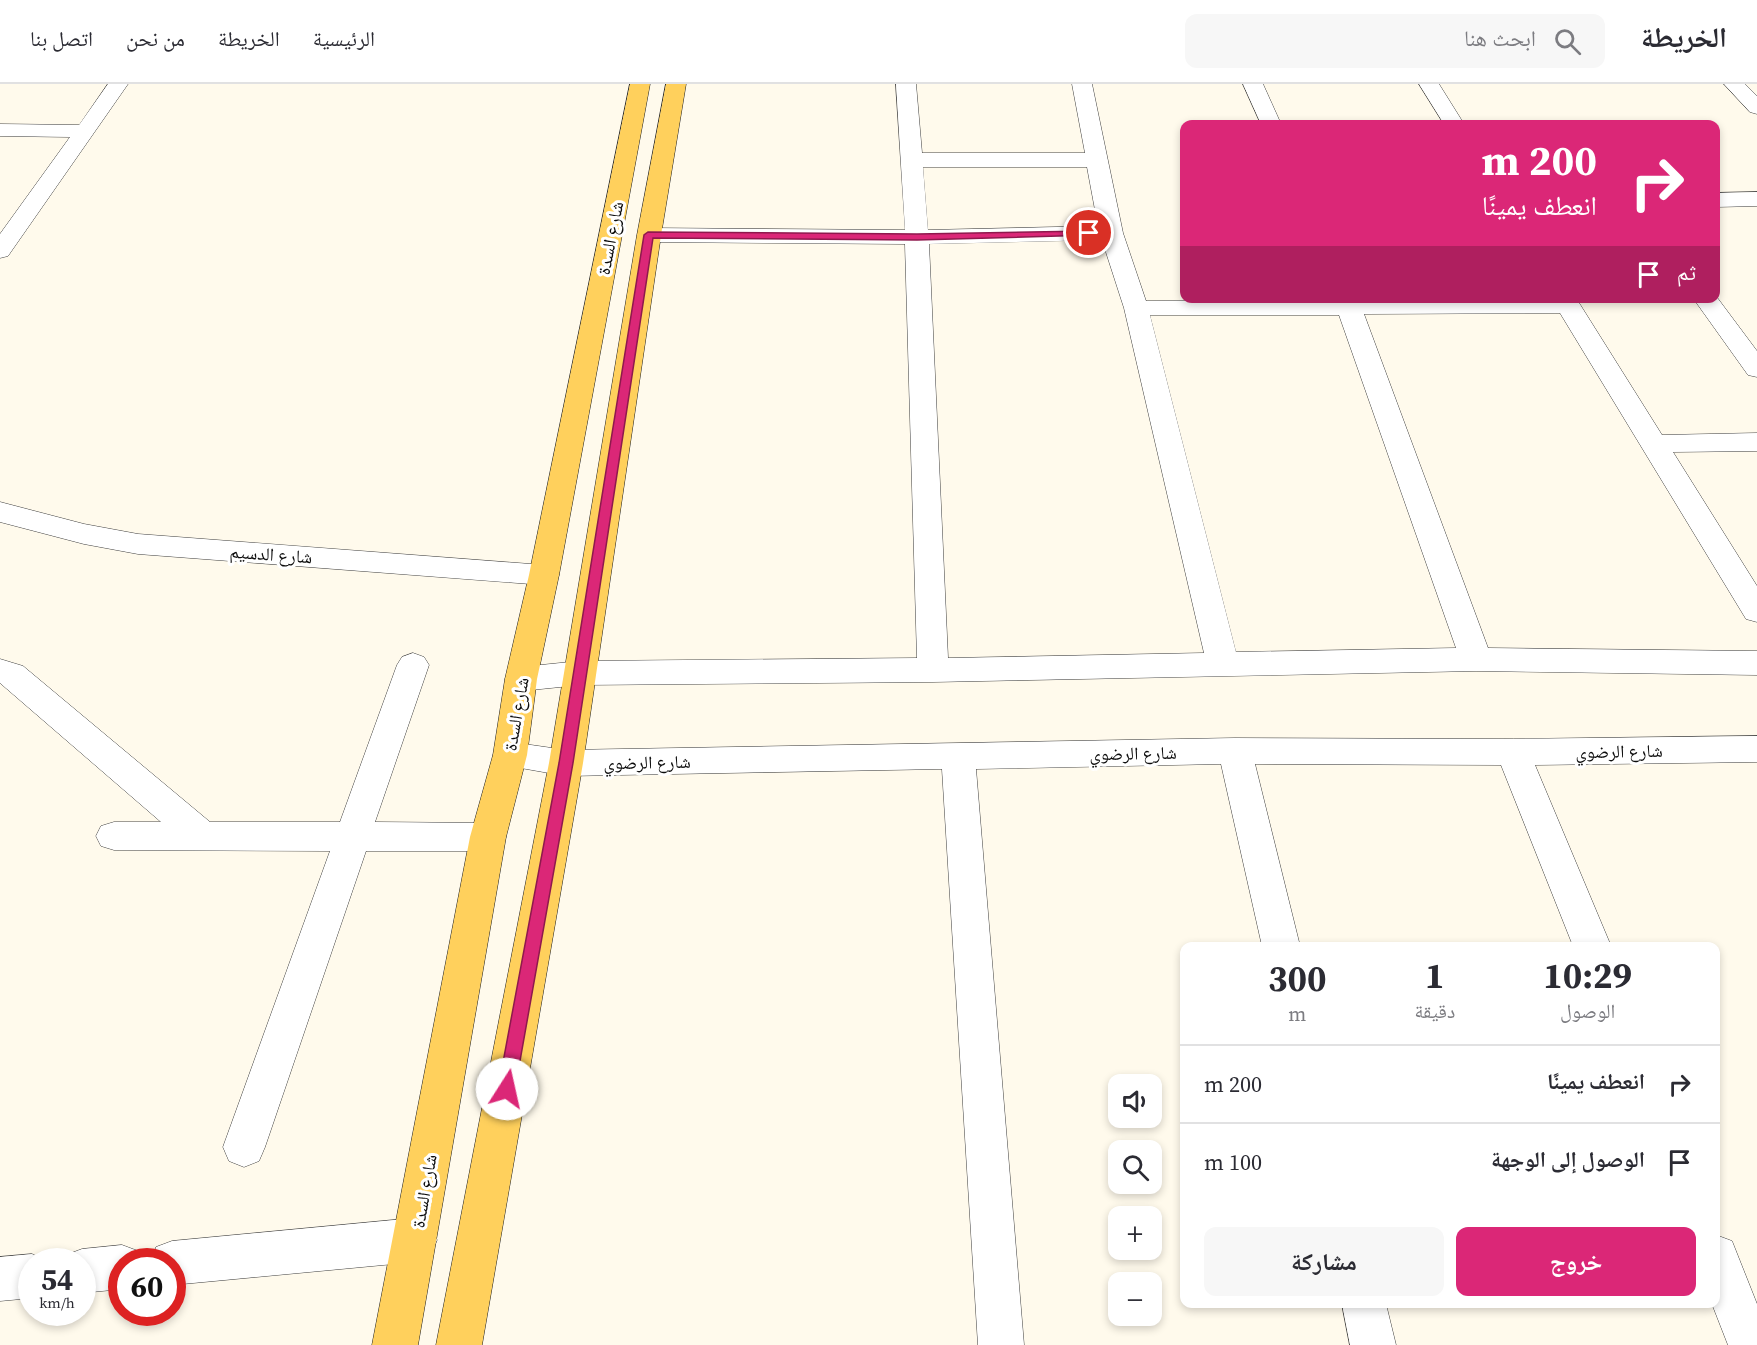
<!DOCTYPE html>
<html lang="ar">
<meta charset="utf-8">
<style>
:root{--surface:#fff;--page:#f7f7f7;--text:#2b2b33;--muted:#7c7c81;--line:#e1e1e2;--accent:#db2777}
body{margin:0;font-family:"Source Serif 4","Noto Naskh Arabic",serif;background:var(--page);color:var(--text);direction:rtl;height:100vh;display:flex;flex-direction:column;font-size:22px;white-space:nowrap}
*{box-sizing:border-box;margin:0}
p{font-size:20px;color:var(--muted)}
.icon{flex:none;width:33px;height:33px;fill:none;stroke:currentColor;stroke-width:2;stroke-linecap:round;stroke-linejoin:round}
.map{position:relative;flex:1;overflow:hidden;direction:ltr}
.side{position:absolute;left:1180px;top:858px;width:540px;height:366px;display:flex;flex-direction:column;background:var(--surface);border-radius:12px;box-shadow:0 3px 9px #0003;direction:rtl}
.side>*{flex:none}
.guide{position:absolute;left:1180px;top:36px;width:540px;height:183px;border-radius:12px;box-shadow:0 3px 9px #0003;direction:rtl;background:#db2777;color:#fff;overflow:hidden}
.tools{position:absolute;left:1108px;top:990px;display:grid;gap:12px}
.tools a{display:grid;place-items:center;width:54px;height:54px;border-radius:12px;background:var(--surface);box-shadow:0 3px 9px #0003;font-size:30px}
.speed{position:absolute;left:18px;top:1164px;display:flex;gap:12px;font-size:30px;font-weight:700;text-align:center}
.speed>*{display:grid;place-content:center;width:78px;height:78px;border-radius:50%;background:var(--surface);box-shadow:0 3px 9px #0003;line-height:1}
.speed small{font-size:15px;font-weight:400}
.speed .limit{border:9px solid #d22;background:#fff;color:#111}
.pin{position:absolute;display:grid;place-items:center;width:51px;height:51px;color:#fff;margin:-26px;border:3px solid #fff;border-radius:50%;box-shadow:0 2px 6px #0007}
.me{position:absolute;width:66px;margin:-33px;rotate:10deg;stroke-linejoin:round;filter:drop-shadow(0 0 4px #0008)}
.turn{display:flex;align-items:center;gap:21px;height:126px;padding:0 24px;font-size:27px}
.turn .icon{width:78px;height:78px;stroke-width:2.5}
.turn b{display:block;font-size:42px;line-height:51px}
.then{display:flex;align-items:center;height:57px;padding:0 24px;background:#0003;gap:12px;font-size:22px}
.eta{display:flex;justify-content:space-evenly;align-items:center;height:102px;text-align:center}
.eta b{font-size:36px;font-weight:700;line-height:42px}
.button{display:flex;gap:12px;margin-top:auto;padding:12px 24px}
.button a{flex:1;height:69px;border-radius:12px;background:var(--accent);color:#fff;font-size:24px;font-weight:700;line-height:69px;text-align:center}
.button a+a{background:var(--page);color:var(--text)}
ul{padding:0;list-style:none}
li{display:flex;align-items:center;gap:18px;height:78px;padding:0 24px;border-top:2px solid var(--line)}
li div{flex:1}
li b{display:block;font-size:22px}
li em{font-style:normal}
header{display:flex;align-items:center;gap:36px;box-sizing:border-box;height:84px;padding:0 30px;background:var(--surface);border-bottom:2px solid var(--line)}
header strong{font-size:28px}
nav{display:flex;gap:33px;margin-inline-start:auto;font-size:21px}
.search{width:420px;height:54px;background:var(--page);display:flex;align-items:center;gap:15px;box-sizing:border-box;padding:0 21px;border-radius:12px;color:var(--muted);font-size:22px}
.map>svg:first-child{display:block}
</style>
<header>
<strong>الخريطة</strong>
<div class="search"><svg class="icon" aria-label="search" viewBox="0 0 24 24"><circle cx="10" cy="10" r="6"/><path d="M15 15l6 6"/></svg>ابحث هنا</div>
<nav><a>الرئيسية</a><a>الخريطة</a><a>من نحن</a><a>اتصل بنا</a></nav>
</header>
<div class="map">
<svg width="1757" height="1261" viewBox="0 0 1757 1261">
<rect width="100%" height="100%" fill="#fffaec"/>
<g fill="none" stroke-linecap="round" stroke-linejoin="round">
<defs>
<path id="minor" d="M108,0h20l-120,172 -8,2v-24l70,-97 -70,-1v-12l79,1z
M896,0h20l6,69h163l-13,-69h20l31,149 23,68 430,-3 86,137 95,-2v18l-84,1 84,134v36l-11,-3 -186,-306 -196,1 124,334 269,3v24l-281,-4 -543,11 -353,3 -59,6 -11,-4 -5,-8 5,-8 11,-4 59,-6 337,-3 -12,-414 -256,-2 -8,-2 -4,-5 4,-5 8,-2 256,2zM923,83h164l11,59 -170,4zM1102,156l22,68 80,345 -256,5 -19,-414zM1150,231h189l117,333 -220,4z
M1243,0h20l18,40h-20z
M1419,0h20l25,40h-20z
M1724,0h21l12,12v18l-7,-2z
M1757,108v14l-41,1v-14z
M1716,212l41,55v26l-9,-2 -55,-77h23z
M0,418l84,22 54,10 406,31 11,3 4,7 -4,7 -11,3 -406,-31 -54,-10 -84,-22z
M413,569l11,4 5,8 -54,157 113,1 13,4 5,10 -5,10 -13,4h-122l-101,296 -6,14 -15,6 -15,-6 -6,-14 107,-296 -216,-1 -13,-4 -5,-10 5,-10 13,-4h47l-161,-139v-24l23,7 187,156h130l57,-157 5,-8z
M1757,652v26l-222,3 76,181h-38l-72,-181 -246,-1 45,182h-38l-41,-182 -245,5 48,576h-46l-36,-576 -376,7 -68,-12 -5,-9 5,-9 12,-4 56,8 669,-12 278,1z
M415,1134l15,7 7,15 -7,15 -15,7 -243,23v-23h-21l5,-15 16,-6z
M1716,1151l16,6 25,63v41h-29l-16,-41h4z
M122,1161l16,6 4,11h-20v27l-40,4v-31h-18l2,-7 16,-6z
M32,1170l16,8h-16v36l-32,3v-44z
M1342,1220h44l10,41h-46z"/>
<path id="major" d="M630,0h20l-91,491 -22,104 -10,76 -21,82 -88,508h-46l98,-508 23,-82 12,-76 24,-104z
M666,0h20l-25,151 -78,528 -101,582h-46l113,-582 88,-528z"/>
</defs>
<use href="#minor" stroke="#3f3f3f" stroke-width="1"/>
<use href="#major" stroke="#1d1d1d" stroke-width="1"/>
<use href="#minor" fill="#fff" fill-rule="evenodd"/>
<use href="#major" fill="#ffd05c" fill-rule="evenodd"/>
</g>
<path fill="#db2777" stroke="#8e194d" stroke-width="1.5" d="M1089,147l5,2 -1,2 -176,5 -264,-2 -80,525 -58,326 -3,5 -5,3 -6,-3 -3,-5 61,-326 85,-528 4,-3 269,2z"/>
<g text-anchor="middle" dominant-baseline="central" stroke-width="6" stroke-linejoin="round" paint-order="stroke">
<g font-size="18" fill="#0c0c0c" stroke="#fff">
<text transform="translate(610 154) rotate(-79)">شارع السدة</text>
<text transform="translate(271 470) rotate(4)">شارع الدسيم</text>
<text transform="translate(516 630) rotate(-80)">شارع السدة</text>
<text transform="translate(1619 667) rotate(-1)">شارع الرضوي</text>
<text transform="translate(1133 669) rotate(-1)">شارع الرضوي</text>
<text transform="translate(647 678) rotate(-1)">شارع الرضوي</text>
<text transform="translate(424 1107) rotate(-80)">شارع السدة</text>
</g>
</g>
</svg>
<div class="tools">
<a><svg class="icon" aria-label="sound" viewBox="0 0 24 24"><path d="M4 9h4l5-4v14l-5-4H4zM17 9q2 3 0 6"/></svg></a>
<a><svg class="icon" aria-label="search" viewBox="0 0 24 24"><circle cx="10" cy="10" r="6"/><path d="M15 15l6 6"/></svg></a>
<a>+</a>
<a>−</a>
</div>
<div class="speed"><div>54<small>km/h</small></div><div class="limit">60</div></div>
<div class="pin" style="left:1089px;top:149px;background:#d93025"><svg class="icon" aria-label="arrive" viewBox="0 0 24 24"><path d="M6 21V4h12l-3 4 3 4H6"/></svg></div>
<svg class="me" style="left:507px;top:1005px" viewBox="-20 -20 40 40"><circle r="19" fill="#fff"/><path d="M0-13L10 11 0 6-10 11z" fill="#db2777"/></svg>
<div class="guide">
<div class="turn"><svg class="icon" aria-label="right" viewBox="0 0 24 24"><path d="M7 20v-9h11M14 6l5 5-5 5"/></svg><div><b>200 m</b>انعطف يمينًا</div></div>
<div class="then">ثم<svg class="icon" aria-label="arrive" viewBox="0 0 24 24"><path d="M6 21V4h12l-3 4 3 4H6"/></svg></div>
</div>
<section class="side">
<div class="eta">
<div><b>10:29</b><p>الوصول</p></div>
<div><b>1</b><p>دقيقة</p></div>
<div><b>300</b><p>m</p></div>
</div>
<ul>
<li><svg class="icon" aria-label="right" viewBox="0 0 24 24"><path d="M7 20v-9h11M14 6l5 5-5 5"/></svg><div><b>انعطف يمينًا</b></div><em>200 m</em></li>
<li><svg class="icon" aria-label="arrive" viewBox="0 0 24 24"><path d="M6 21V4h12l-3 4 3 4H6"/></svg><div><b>الوصول إلى الوجهة</b></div><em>100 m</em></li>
</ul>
<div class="button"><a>خروج</a><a>مشاركة</a></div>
</section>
</div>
